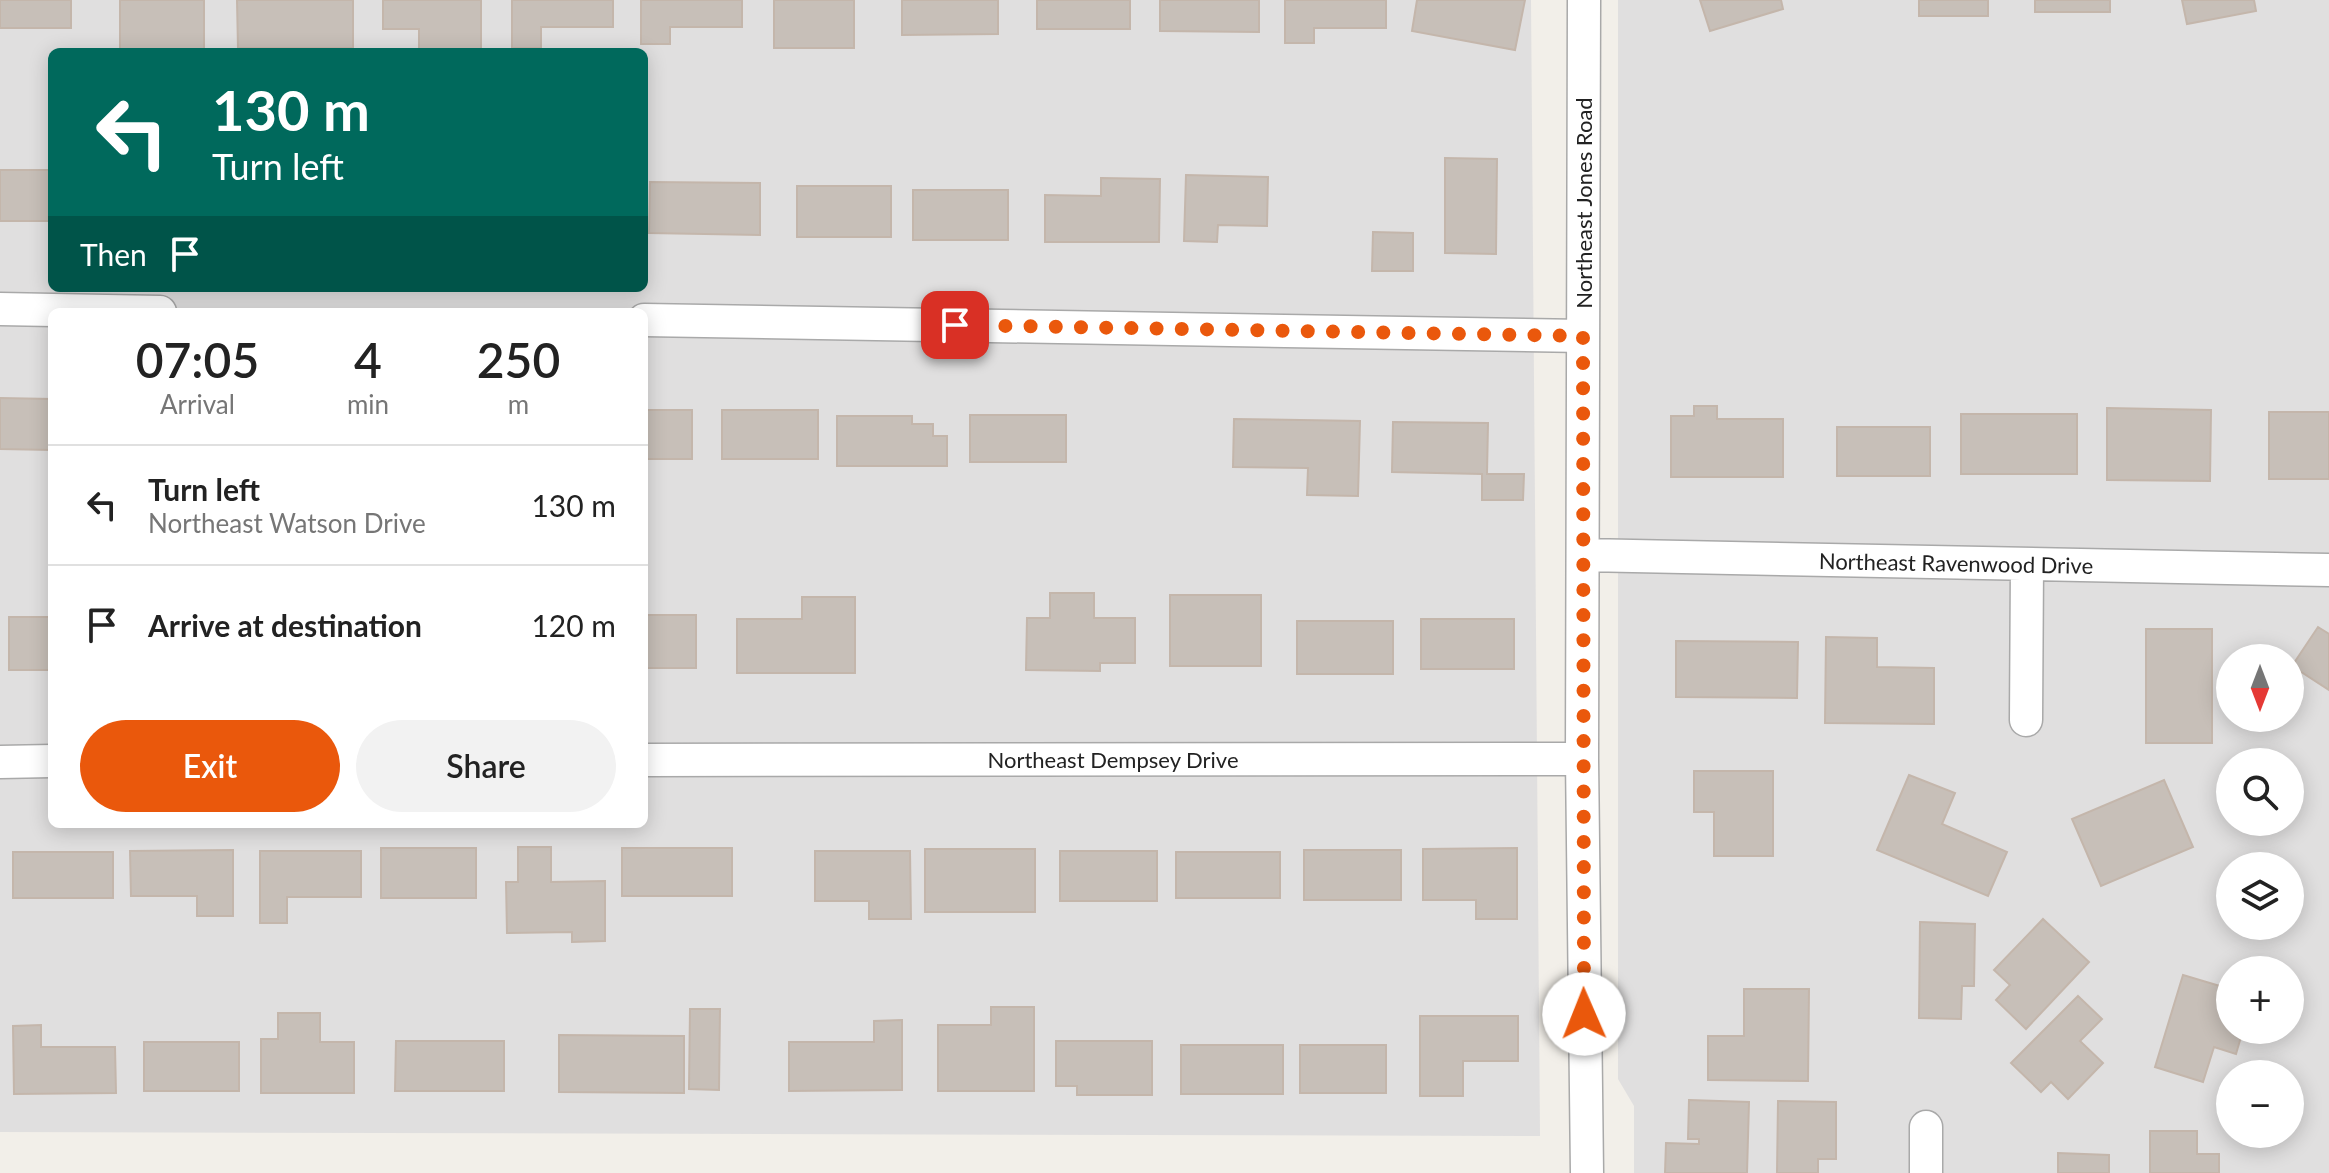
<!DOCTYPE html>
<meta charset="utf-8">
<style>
:root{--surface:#fff;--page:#f2f2f2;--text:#222;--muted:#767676;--line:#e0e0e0;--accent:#ea580c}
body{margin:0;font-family:Lato,sans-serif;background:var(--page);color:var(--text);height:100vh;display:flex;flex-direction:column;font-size:30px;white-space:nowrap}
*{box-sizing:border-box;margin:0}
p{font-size:26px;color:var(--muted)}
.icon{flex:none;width:44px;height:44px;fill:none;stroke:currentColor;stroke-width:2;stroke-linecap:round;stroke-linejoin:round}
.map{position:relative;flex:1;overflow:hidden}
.side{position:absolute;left:48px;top:308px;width:600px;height:520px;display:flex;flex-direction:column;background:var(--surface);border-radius:12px;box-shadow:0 4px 20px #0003}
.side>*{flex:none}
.banner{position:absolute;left:48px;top:48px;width:600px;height:244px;border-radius:12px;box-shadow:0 4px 20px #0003;background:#00695c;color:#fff;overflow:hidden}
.needle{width:52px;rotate:180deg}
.fabs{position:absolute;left:2216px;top:644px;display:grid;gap:16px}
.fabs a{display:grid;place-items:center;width:88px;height:88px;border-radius:50%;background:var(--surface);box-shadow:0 4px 20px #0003;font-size:40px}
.pin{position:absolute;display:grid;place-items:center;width:68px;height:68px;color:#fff;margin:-34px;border-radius:16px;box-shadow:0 4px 12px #0006}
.me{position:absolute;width:88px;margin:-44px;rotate:359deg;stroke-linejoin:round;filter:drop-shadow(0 0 6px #0008)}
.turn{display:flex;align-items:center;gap:28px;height:168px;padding:0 32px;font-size:36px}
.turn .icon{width:104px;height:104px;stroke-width:2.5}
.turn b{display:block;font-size:56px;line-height:68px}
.then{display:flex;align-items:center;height:76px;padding:0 32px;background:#0003;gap:16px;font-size:30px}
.eta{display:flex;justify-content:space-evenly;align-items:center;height:136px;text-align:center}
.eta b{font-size:48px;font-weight:600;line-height:56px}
.button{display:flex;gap:16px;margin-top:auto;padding:16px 32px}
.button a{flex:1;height:92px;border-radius:48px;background:var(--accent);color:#fff;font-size:32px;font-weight:600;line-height:92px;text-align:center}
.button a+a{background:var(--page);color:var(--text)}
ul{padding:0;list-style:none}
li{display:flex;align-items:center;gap:24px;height:120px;padding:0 32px;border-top:2px solid var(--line)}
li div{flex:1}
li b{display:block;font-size:30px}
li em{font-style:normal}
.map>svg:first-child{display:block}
</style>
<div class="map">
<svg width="2329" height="1173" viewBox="0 0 2329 1173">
<rect width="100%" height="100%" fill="#f2efe9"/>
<path fill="#e0dfdf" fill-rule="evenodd" d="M0,0h1531l9,1136 -1540,-4zM52,52h592v236h-592zM52,312h592v512h-592z
M1618,0h711v1173h-695v-67l-16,-27zM2230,658h60v60h-60zM2230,762h60v60h-60zM2230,866h60v60h-60zM2230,970h60v60h-60zM2230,1074h60v60h-60z"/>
<path fill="#c7bfb8" stroke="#c4b6ab" stroke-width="2" d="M0,0h71v28h-71z
M120,0h84v50h-84z
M237,0h116v48h-115z
M383,0h98v49h-62v-20h-36z
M512,0h101v27h-72v21h-29z
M641,0h101v27h-72v17h-29z
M774,0h80v48h-80z
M902,0h96v34l-96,1z
M1037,0h93v29h-93z
M1160,0h99v32l-99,-1z
M1285,0h101v28h-72v15h-29z
M1417,0h108l-10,50 -103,-19z
M1700,0h81l2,9 -73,22z
M1919,0h69v16h-69z
M2035,0h75v12h-75z
M2182,0h72l2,11 -69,13z
M1445,158l52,1 -1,95 -51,-1z
M0,170h52v51h-52z
M1186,175l82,2 -1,49 -49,-1 -1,17 -33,-1z
M1101,178l59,1 -1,63h-114v-47l56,1z
M650,182l110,1v52l-111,-2z
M797,186h94v51h-94z
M913,190h95v50h-95z
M1373,232l40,1v38h-41z
M0,398l52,1v51l-52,-1z
M1694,406h23v13h66v58h-112v-61h23z
M2107,408l104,2 -1,71 -103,-1z
M644,410h48v49h-48z
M722,410h96v49h-96z
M2269,412h60v67h-60z
M1961,414h116v60h-116z
M970,415h96v47h-96z
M837,416h75v8h21v12h14v30h-110z
M1234,419l126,2 -2,75 -51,-1 1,-27 -75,-1z
M1393,422l95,1 -1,51h37l-1,26h-41v-26l-90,-2z
M1837,427h93v49h-93z
M1050,593h44v25h41v45h-35v8l-74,-1 1,-52h23z
M1170,595h91v71h-91z
M802,597h53v76h-118v-54h65z
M644,615h52v53h-52z
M9,617h43v53h-43z
M1421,619h93v50h-93z
M1297,621h96v53h-96z
M2318,627l11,7v56l-37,-24z
M2146,629h66v114h-66z
M1826,637l51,1v29l57,1v56l-109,-1z
M1676,641l122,1 -1,56 -121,-1z
M1694,771h79v85h-59v-44h-20z
M1909,775l46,18 -13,31 65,28 -19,44 -111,-46z
M2164,780l29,67 -92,39 -29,-67z
M518,847h33v35l54,-1v60l-33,1v-10l-65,1 -1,-51h12z
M381,848h95v50h-95z
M622,848h110v48h-110z
M1517,848v71h-41v-19h-53v-51z
M925,849h110v63h-110z
M233,850v66h-36v-20h-66l-1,-45z
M1304,850h97v50h-97z
M260,851h101v46h-74v26h-27z
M815,851h95l1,68h-42v-18h-54z
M1060,851h97v50h-97z
M13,852h100v46h-100z
M1176,852h104v46h-104z
M2043,919l46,43 -63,67 -30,-29 14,-15 -16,-15z
M1920,922l55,2 -1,62h-12l-1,33 -42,-1z
M2183,975l47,14v41h13l-7,24 -22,-7 -11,35 -48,-15z
M1744,989h65l-1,92 -100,-1v-44h36z
M2078,996l24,23 -22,22 23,22 -35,36 -17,-17 -10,10 -30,-29z
M991,1007h43v84h-96v-66h53z
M690,1009h30l-1,81 -30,-1z
M278,1013h42v29h34v51h-93v-54h17z
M1420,1016h98v45h-55v35h-43z
M902,1020v70l-113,1v-49h85v-21z
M41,1025v22h74l1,46 -102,1 -1,-68z
M559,1035l125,1v57l-125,-1z
M396,1041h108v50h-109z
M1056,1041h96v54h-75v-9h-21z
M144,1042h95v49h-95z
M1181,1045h102v49h-102z
M1300,1045h86v48h-86z
M1689,1100l60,2 -2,71h-82l1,-30 33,1v-5h-11z
M1778,1101l58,1v57h-18v14h-41z
M2150,1131h47v23h22v19h-69z
M2058,1153l51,2v18h-51z"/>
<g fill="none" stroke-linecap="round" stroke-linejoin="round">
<defs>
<path id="minor" d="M1584,0l-2,759 5,414
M0,309l160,3
M644,320l939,16
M1584,555l745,15
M2026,720l1,-156
M644,760l938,-1
M0,762l52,-1
M1926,1173v-46"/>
</defs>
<use href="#minor" stroke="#a9a9a9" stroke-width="35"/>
<use href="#minor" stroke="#fff" stroke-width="32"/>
</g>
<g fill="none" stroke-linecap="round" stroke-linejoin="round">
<path stroke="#ea580c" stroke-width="14" stroke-dasharray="0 25.2" d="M955,325l628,11 1,678"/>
</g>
<g text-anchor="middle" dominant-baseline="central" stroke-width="6" stroke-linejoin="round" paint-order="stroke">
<g font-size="22" fill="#222" stroke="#fff">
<text transform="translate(1583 203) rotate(-90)">Northeast Jones Road</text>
<text transform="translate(1956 563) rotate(1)">Northeast Ravenwood Drive</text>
<text x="1113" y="759">Northeast Dempsey Drive</text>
</g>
</g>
</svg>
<div class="fabs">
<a><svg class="needle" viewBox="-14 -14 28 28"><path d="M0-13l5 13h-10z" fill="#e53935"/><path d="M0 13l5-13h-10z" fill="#767676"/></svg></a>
<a><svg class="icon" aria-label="search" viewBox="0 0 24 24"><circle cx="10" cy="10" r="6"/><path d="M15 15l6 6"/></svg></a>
<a><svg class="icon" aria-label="layers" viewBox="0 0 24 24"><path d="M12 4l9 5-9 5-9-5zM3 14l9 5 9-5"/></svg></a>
<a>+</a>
<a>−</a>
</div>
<div class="pin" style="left:955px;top:325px;background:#d93025"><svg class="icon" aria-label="arrive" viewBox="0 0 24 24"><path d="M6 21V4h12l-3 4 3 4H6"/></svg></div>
<svg class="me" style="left:1584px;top:1014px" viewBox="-20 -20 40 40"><circle r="19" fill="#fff"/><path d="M0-13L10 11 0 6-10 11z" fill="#ea580c"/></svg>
<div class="banner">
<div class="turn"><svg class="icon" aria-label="left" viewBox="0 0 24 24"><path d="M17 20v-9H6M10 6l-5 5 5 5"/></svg><div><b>130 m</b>Turn left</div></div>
<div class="then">Then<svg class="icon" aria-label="arrive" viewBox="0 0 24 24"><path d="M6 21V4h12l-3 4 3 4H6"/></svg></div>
</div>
<section class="side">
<div class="eta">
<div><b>07:05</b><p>Arrival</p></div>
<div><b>4</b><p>min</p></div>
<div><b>250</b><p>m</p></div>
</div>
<ul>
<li><svg class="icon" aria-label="left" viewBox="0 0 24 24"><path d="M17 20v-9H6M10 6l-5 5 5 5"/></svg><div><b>Turn left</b><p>Northeast Watson Drive</p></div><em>130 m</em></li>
<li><svg class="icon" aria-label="arrive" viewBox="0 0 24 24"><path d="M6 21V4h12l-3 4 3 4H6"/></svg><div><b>Arrive at destination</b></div><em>120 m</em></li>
</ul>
<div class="button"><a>Exit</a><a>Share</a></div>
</section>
</div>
